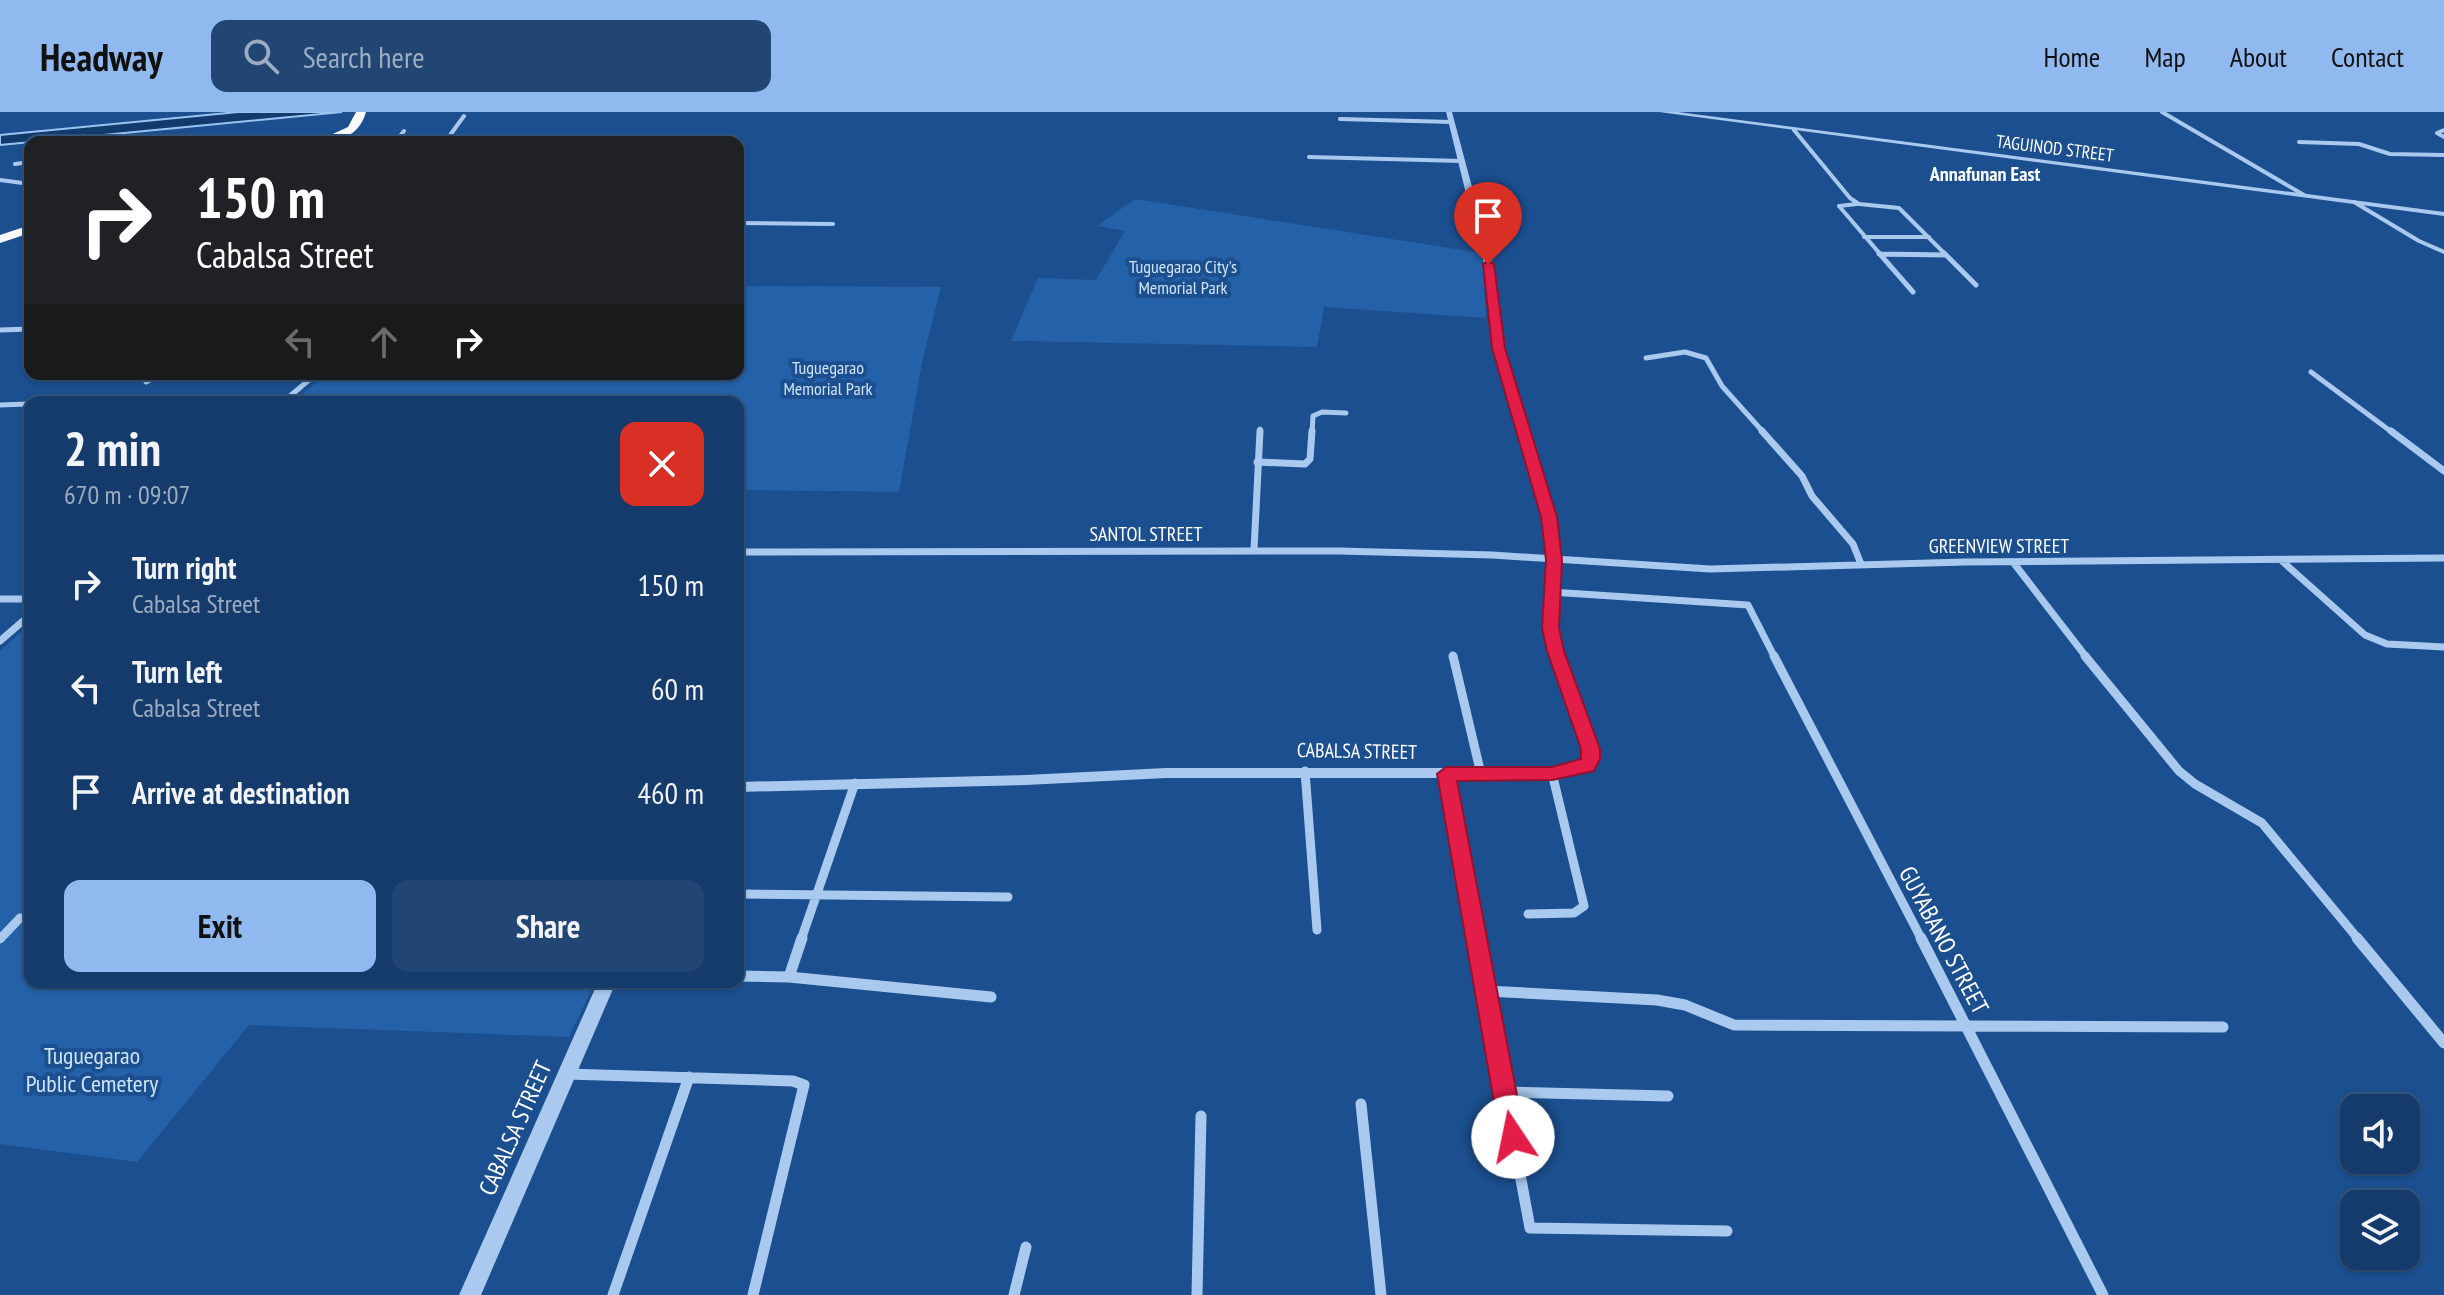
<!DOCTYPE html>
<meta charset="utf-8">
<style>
:root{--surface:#143b6b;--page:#214673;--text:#f1f3f6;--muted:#9dadc1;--line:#33557e;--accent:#90b9f0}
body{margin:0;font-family:"PT Sans Narrow",sans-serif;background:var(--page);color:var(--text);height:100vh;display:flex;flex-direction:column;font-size:30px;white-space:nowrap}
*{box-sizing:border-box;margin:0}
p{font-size:26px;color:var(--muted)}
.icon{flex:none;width:44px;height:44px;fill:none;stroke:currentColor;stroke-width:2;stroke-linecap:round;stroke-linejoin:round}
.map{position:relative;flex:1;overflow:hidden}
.side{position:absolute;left:24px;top:284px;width:720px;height:592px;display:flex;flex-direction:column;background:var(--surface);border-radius:16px;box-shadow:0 2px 6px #0004,0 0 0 2px var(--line)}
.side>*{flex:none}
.guide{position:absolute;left:24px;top:24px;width:720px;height:244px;border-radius:16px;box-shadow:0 2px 6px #0004,0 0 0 2px var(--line);background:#202124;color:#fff;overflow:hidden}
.buttons{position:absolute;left:2340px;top:982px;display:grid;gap:16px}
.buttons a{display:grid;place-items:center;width:80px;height:80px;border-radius:16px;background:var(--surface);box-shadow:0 2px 6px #0004,0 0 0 2px var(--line);font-size:40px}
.pin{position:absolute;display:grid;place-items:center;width:68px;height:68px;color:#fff;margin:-82px -34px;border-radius:50% 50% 50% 0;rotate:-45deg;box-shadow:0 0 8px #0007}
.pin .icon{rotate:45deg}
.me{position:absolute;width:88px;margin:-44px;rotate:349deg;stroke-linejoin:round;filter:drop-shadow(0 0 6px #0008)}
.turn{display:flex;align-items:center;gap:28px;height:168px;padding:0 40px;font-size:36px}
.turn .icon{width:104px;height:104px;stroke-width:2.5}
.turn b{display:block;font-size:56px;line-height:68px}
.lanes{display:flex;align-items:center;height:76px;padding:0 40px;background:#0003;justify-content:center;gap:40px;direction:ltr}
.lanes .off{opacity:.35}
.round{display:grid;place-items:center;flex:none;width:84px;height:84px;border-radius:16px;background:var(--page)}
.summary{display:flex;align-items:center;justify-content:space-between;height:136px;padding:0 40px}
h1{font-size:48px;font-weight:700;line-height:60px}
.button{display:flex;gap:16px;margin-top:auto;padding:16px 40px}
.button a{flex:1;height:92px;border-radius:16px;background:var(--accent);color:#111;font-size:32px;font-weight:700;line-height:92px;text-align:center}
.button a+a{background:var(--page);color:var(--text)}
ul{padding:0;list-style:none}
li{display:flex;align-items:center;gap:24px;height:104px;padding:0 40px}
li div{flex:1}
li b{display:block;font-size:30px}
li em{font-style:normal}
header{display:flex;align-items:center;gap:48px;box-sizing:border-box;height:112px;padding:0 40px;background:var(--accent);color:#111}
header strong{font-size:38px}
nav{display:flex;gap:44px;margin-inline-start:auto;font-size:28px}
.search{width:560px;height:72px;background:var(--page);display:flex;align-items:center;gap:20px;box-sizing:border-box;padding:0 28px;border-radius:16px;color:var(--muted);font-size:30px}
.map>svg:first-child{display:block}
</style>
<header>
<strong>Headway</strong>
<div class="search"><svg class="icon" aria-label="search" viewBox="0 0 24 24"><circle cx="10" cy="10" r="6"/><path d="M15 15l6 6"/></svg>Search here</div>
<nav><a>Home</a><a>Map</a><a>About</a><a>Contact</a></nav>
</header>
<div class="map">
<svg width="2444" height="1183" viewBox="0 0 2444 1183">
<rect width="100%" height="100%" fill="#1b4f8f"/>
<path fill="#2461a8" d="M1135,87l347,54 4,65 -162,-11 -7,40 -306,-6 27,-63 58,2 29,-49 -28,-5z
M738,174l203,1 -18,71 -24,134 -161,-2v-88h-445l33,-28h412z
M30,512v358h565l-26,55 -320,-12 -112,137 -137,-18v-493z"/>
<path fill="#123a6d" stroke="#9cc4f0" stroke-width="2" d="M238,0h104l-342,33v-10z"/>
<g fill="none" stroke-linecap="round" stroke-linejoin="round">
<path stroke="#a9c9ee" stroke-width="4" d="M2162,0l142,83
M1340,7l112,3
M1794,18l56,68 9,6 40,4 47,47
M2444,18l-7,3 7,4
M395,30l9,-11
M445,30l19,-26
M2299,30l60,2 31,10 54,1
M1309,45l153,4
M15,52l15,-2
M0,68l30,4
M2354,90l65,39 25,11
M1857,92l-18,2 42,49
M738,111l95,1
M1864,125h65
M1879,142l55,1"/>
<path stroke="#a9c9ee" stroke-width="5" d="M1879,141l34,39
M1944,141l32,32
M1879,142l67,1
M0,218l30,-1
M1646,246l39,-6 21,6 16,28 42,47
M2311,260l82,61
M146,270l14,-8
M283,290l33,-28
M0,293l28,-1
M1260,321v-4
M1312,321l1,-17 9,-4 24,1"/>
<path stroke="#a9c9ee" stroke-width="7" d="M1762,319l40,45 10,20 41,48 8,20
M2391,319l53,40
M1257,350l48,2 5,-5 2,-28
M1254,438l6,-119
M738,440l601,-1 153,4 218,14 255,-7 479,-4
M2282,449l83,74 22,9 57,3
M2013,450l74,96
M1551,480l197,13 27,53
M0,487h30
M0,529l30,-26"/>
<path stroke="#a9c9ee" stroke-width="9" d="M1453,544l28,118
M1774,544l148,284
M2085,544l94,115 16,13 67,39 97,117
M1305,659l12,159
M1446,662l31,166
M738,782l270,3
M1528,802l46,-1 10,-7 -32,-133
M0,827l20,-21
M801,828l54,-157"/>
<path stroke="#a9c9ee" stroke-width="11" d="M1476,826l54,290 197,3
M1921,826l182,357
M2357,826l87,105
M738,864l51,1 202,20
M789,865l13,-39
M1486,879l171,9 28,5 49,20 489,2
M567,962l226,7 11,4 -51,210
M1504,980l164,4
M1361,992l20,191
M613,1183l76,-218
M1014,1183l12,-48
M1197,1183l4,-179"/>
<path fill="#a9c9ee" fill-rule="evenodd" d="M1446,0h6l24,90 12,33 16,113 51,169 5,43 -3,68 5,23 35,98 1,10 -6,12 -40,7h-386l-140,7 -288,7v-10l288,-7 140,-7h386l30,-5 1,-14 -35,-98 -5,-23 5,-68 -5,-43 -49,-169 -14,-113 -12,-33z
M1659,0h19l766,100v4z
M598,870h18l-135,313h-22z"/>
<path fill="#f8faff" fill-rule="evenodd" d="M356,0h10c-7,25 -27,30 -51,30l33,-15z
M30,113v8l-30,10v-8z"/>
</g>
<path fill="#e11d48" stroke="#92132f" stroke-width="2" d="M1488,149l6,3 11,84 52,169 5,43 -3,68 5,23 36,98v10l-6,12 -42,9 -95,1 68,356 -4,7 -8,4 -9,-4 -4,-7 -63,-363 9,-7h106l29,-8v-10l-34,-98 -5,-23 4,-68 -5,-43 -49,-169 -9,-84z"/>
<g text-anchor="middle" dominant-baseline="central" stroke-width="8" stroke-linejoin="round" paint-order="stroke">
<g font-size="18" fill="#fff" stroke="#1b4f8f">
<text transform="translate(2055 36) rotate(7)">TAGUINOD STREET</text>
</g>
<g font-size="18" fill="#cfe3fa" stroke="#1b4f8f">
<text x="1183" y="154">Tuguegarao City's<tspan x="1183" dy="21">Memorial Park</tspan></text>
<text x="828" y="255">Tuguegarao<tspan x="828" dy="21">Memorial Park</tspan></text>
</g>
<g font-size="20" font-weight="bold" fill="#fff" stroke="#1b4f8f">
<text x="1985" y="62">Annafunan East</text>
</g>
<g font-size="20" fill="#fff" stroke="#1b4f8f">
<text x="1146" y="422">SANTOL STREET</text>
<text x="1999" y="434">GREENVIEW STREET</text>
<text transform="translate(1357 639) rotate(1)">CABALSA STREET</text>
</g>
<g font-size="24" fill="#fff" stroke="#1b4f8f">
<text transform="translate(1944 828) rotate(62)">GUYABANO STREET</text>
<text transform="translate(515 1016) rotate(-66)">CABALSA STREET</text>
</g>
<g font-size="24" fill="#cfe3fa" stroke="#1b4f8f">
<text x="92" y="943">Tuguegarao<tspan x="92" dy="28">Public Cemetery</tspan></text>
</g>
</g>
</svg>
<div class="buttons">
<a><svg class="icon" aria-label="sound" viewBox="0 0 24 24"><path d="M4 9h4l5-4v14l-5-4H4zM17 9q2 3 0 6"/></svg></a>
<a><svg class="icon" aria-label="layers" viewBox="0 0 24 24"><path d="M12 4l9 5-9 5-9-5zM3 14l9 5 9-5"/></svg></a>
</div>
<div class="pin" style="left:1488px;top:152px;background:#d93025"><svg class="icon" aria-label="arrive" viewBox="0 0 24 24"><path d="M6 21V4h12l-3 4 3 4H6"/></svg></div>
<svg class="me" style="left:1513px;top:1025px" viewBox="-20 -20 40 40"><circle r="19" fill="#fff"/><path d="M0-13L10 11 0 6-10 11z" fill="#e11d48"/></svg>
<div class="guide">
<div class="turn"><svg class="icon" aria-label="right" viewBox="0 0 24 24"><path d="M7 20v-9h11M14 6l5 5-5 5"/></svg><div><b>150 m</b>Cabalsa Street</div></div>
<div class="lanes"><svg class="icon off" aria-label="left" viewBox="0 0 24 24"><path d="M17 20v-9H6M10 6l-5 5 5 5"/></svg><svg class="icon off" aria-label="ahead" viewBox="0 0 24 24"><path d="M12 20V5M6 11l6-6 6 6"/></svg><svg class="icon" aria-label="right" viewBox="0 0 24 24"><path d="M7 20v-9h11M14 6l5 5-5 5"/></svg></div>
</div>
<section class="side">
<div class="summary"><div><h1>2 min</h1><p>670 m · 09:07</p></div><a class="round" style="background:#d93025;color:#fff"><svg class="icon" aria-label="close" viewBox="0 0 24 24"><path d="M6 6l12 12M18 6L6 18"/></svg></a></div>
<ul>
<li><svg class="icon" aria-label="right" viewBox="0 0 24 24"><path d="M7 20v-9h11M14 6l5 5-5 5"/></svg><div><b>Turn right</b><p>Cabalsa Street</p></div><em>150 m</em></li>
<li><svg class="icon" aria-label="left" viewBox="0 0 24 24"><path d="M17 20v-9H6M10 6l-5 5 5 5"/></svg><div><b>Turn left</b><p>Cabalsa Street</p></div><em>60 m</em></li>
<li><svg class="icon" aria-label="arrive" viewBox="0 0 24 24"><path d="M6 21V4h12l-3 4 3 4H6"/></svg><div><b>Arrive at destination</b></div><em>460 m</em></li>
</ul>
<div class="button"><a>Exit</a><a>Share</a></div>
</section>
</div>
